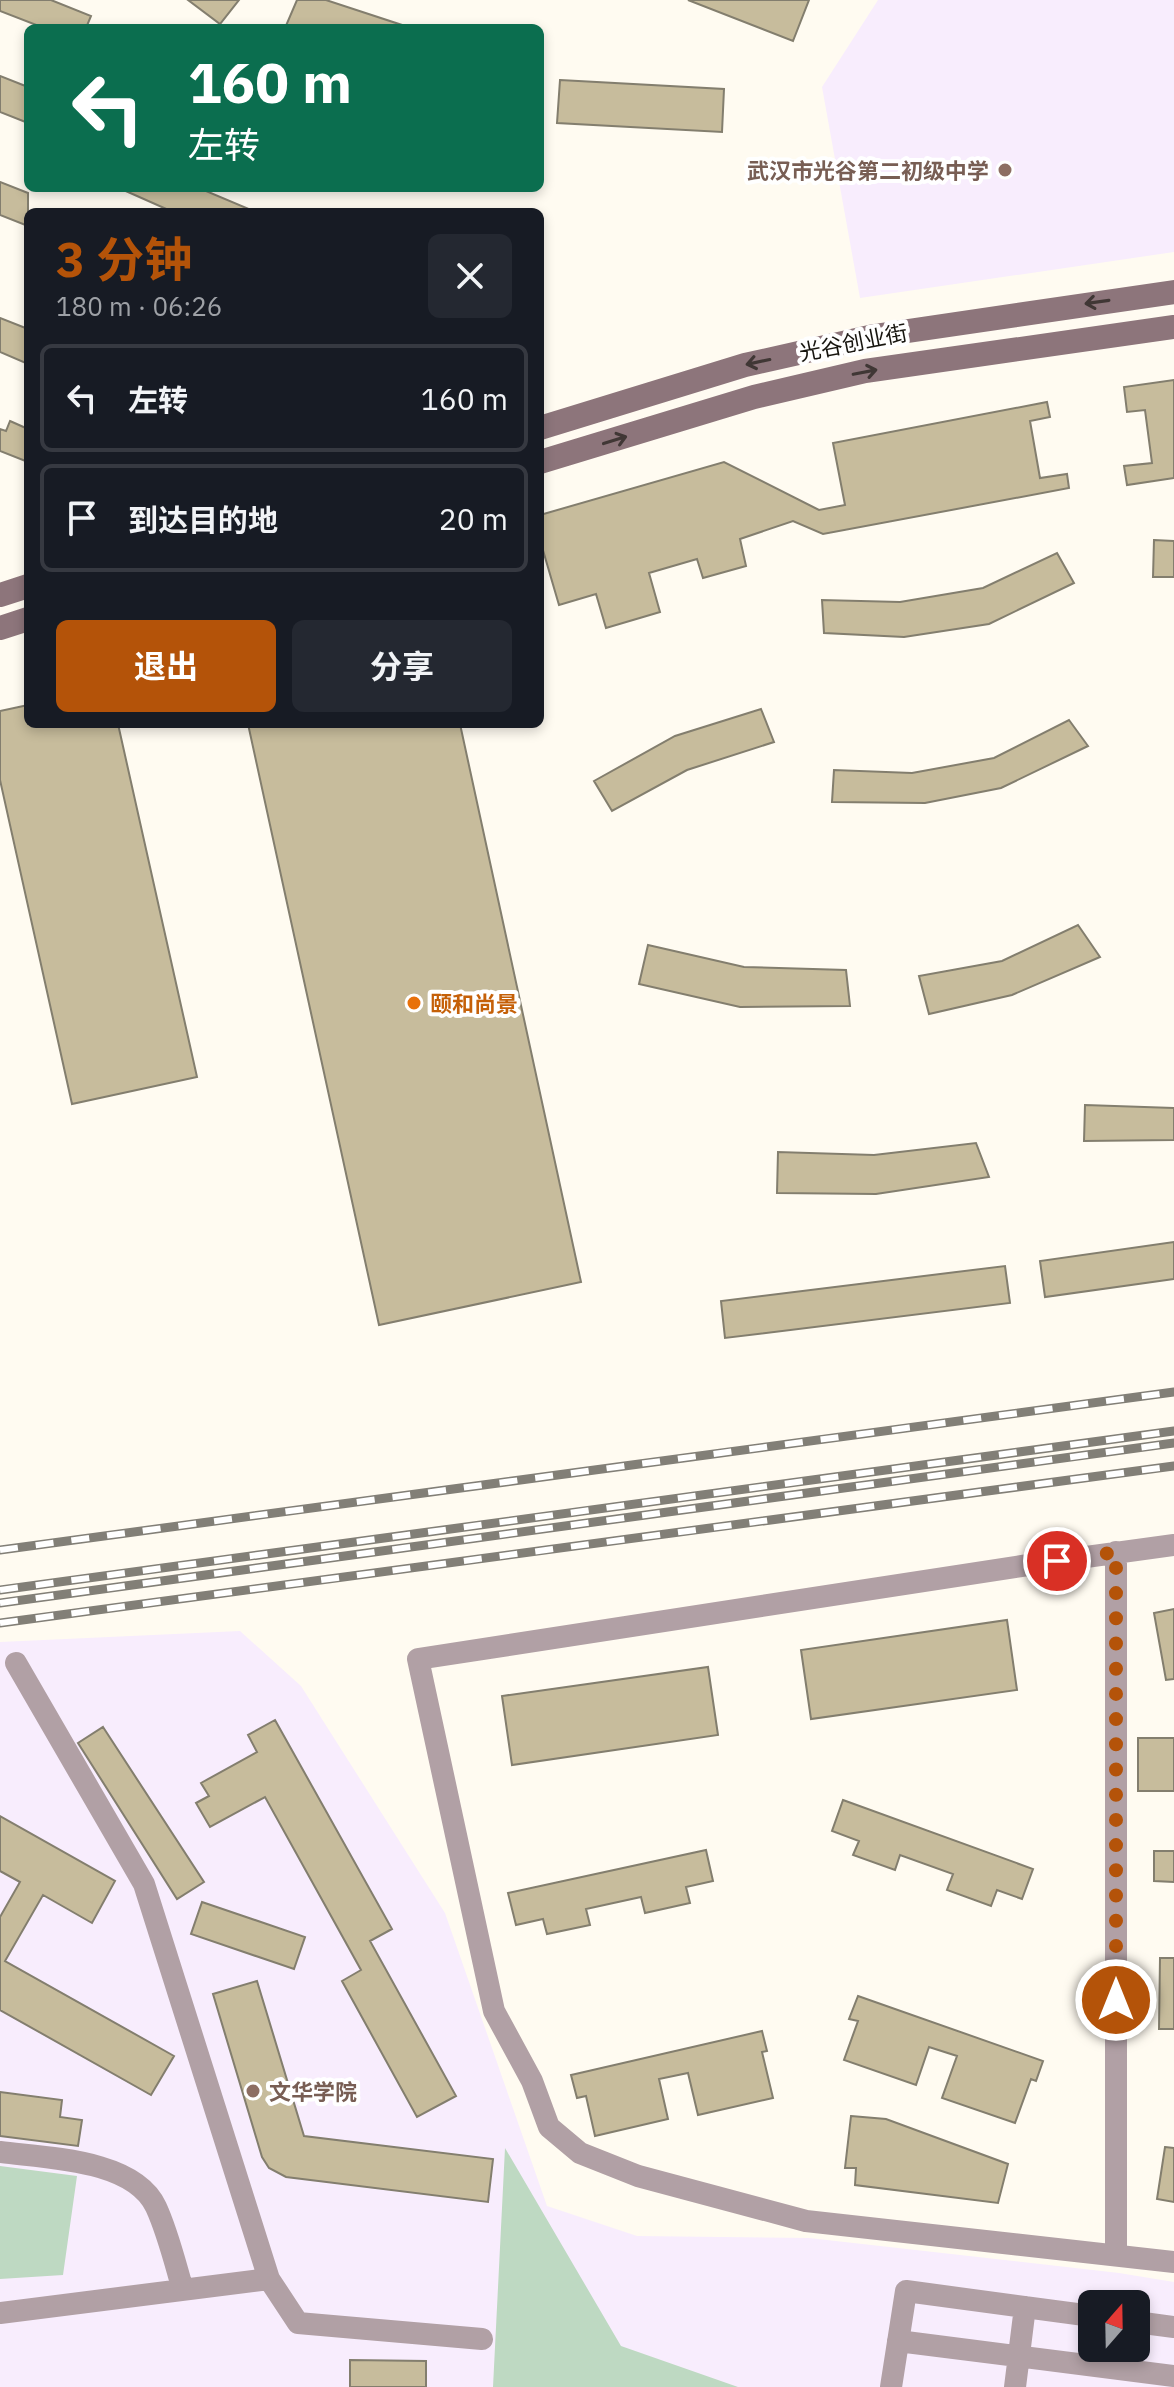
<!DOCTYPE html>
<html lang="zh">
<meta charset="utf-8">
<style>
:root{--surface:#171b24;--page:#242831;--text:#f1f3f6;--muted:#9ea1a6;--line:#363941;--accent:#b45309}
body{margin:0;font-family:"IBM Plex Sans","Noto Sans SC",sans-serif;background:var(--page);color:var(--text);height:100vh;display:flex;flex-direction:column;font-size:30px;white-space:nowrap}
*{box-sizing:border-box;margin:0}
p{font-size:26px;color:var(--muted)}
.icon{flex:none;width:44px;height:44px;fill:none;stroke:currentColor;stroke-width:2;stroke-linecap:round;stroke-linejoin:round}
.map{position:relative;flex:1;overflow:hidden}
.sheet{position:absolute;left:24px;top:208px;width:520px;height:520px;display:flex;flex-direction:column;background:var(--surface);border-radius:12px;box-shadow:0 4px 12px #0003}
.sheet>*{flex:none}
.hud{position:absolute;left:24px;top:24px;width:520px;height:168px;border-radius:12px;box-shadow:0 4px 12px #0003;background:#0b6e4f;color:#fff;overflow:hidden}
.needle{width:52px;rotate:20deg}
.fabs{position:absolute;left:1078px;top:2290px;display:grid;gap:16px}
.fabs a{display:grid;place-items:center;width:72px;height:72px;border-radius:12px;background:var(--surface);box-shadow:0 4px 12px #0003;font-size:40px}
.pin{position:absolute;display:grid;place-items:center;width:68px;height:68px;color:#fff;margin:-34px;border:4px solid #fff;border-radius:50%;box-shadow:0 2px 8px #0007}
.me{position:absolute;width:88px;margin:-44px;rotate:0deg;stroke-linejoin:round;filter:drop-shadow(0 0 6px #0008)}
.turn{display:flex;align-items:center;gap:28px;height:168px;padding:0 32px;font-size:36px}
.turn .icon{width:104px;height:104px;stroke-width:2.5}
.turn b{display:block;font-size:56px;line-height:68px}
.round{display:grid;place-items:center;flex:none;width:84px;height:84px;border-radius:12px;background:var(--page)}
.headline{display:flex;align-items:center;justify-content:space-between;height:136px;padding:0 32px}
h1{font-size:48px;font-weight:700;line-height:60px;color:var(--accent)}
.button{display:flex;gap:16px;margin-top:auto;padding:16px 32px}
.button a{flex:1;height:92px;border-radius:12px;background:var(--accent);color:#fff;font-size:32px;font-weight:700;line-height:92px;text-align:center}
.button a+a{background:var(--page);color:var(--text)}
ul{padding:0;list-style:none}
li{display:flex;align-items:center;gap:24px;height:108px;margin:0 16px 12px;padding:0 16px;border:4px solid var(--line);border-radius:12px}
li div{flex:1}
li b{display:block;font-size:30px}
li em{font-style:normal}
.map>svg:first-child{display:block}
</style>
<div class="map">
<svg width="1174" height="2387" viewBox="0 0 1174 2387">
<rect width="100%" height="100%" fill="#fffbf1"/>
<path fill="#f8edfd" fill-rule="evenodd" d="M878,0h296v252l-314,46 -38,-211z
M240,1631l61,55 144,227 102,293 90,30 172,2 310,35 55,9v105h-1174v-745zM1092,2304h44v44h-44z"/>
<path fill="#bed9c2" d="M505,2148l116,198 117,41h-245z
M0,2166l77,10 -14,99 -63,4z"/>
<path fill="#c7bc9c" stroke="#837e6e" stroke-width="2" d="M0,0h51l40,16 -5,12h-42l-44,-17z
M188,0h51l-19,24z
M297,0h29l76,25 -1,3h-116z
M688,0h121l-16,41z
M0,76l28,11v36l-28,-11z
M560,80l164,9 -2,43 -165,-9z
M0,182l28,11v33l-28,-11z
M119,188h80l57,24h-83z
M0,318l28,11v35l-28,-12z
M1174,380v98l-47,7 -3,-19 28,-3 -7,-53 -18,2 -3,-25z
M1047,402l3,15 -20,4 10,57 27,-4 2,14 -246,46 -30,-13 -53,18 6,27 -43,12 -6,-19 -48,14 11,39 -54,16 -10,-34 -37,11 -19,-65v-25l184,-53 95,48 26,-5 -12,-62z
M10,421l18,8v33l-28,-11v-22l6,2z
M1154,540l20,1v36h-21z
M1057,553l17,30 -85,41 -85,13 -80,-4 -2,-33 78,2 83,-14z
M28,705v19h90l79,353 -125,27 -72,-324v-69z
M761,709l13,33 -87,28 -75,41 -18,-30 81,-45z
M1069,720l19,26 -87,42 -76,15 -93,-1 2,-32 78,3 82,-15z
M248,724h212l121,558 -202,43z
M1078,925l22,32 -88,38 -83,19 -10,-38 83,-15z
M648,945l96,22 102,3 4,36 -110,1 -101,-23z
M1085,1105l89,3v32l-90,1z
M976,1143l13,34 -113,17 -99,-1 1,-41 96,3z
M1174,1242v37l-129,18 -5,-36z
M1005,1266l5,37 -285,35 -4,-37z
M1174,1609v70l-8,1 -12,-67z
M1007,1620l10,70 -206,29 -10,-69z
M708,1667l10,68 -206,30 -10,-69z
M275,1720l117,209 -22,12 86,155 -39,21 -75,-136 19,-11 -96,-173 -55,30 -14,-24 13,-7 -8,-13 56,-31 -9,-17z
M103,1727l101,155 -27,17 -99,-156z
M1138,1738h36v53h-36z
M843,1800l190,69 -11,30 -25,-9 -6,16 -44,-16 6,-16 -53,-19 -5,15 -42,-15 6,-14 -27,-10z
M0,1816l115,65 -23,42 -49,-28 -38,66 169,95 -23,39 -151,-85v-93l20,-35 -20,-11z
M706,1850l7,31 -27,6 4,16 -45,10 -4,-16 -55,12 4,16 -43,9 -4,-15 -27,6 -8,-32z
M1154,1851h20v31l-20,-1z
M202,1902l103,35 -11,32 -103,-35z
M1160,1958h14v71h-15z
M257,1981l47,155 189,23 -5,43 -202,-25 -17,-9 -7,-11 -49,-163z
M858,1996l185,65 -7,20 -5,-2 -16,44 -73,-25 15,-42 -28,-9 -13,38 -72,-25 14,-39 -9,-2z
M762,2031l5,20 -5,1 11,46 -75,17 -10,-42 -29,6 9,40 -73,17 -9,-40 -9,2 -6,-23z
M0,2092l62,8 -2,17 22,3 -4,26 -78,-10z
M851,2116l35,3 122,45 -10,39 -143,-18 1,-17h-11z
M1165,2147l9,1v54l-17,-3z
M350,2360l76,1v26h-76z"/>
<g fill="none" stroke-linecap="round" stroke-linejoin="round">
<path stroke="#b1a0a5" stroke-width="22" d="M1174,1545l-146,20 -610,94 76,352 38,70 17,46 31,26 58,23 168,45 368,41
M0,2152c46,6 134,7 156,55 12,26 19,56 27,83
M1116,2255v-703
M269,2279l29,44 184,16
M0,2313l269,-34 -125,-395 -128,-221
M1136,2322l38,5
M898,2341l276,35
M891,2387l15,-96 186,25
M1015,2387l10,-80"/>
<path stroke="#8d757b" stroke-width="24" d="M540,428l205,-63 129,-29 300,-44
M540,462l214,-65 111,-26 309,-44
M0,595l28,-9
M0,628l28,-9"/>
<defs>
<path id="rail" d="M0,1550l1174,-158
M0,1590l1174,-159
M0,1603l1174,-160
M0,1623l1174,-157"/>
</defs>
<use href="#rail" stroke="#827f77" stroke-width="9"/>
<use href="#rail" stroke="#fff" stroke-width="6" stroke-dasharray="18" stroke-linecap="butt"/>
</g>
<defs><path id="oneway-shaft" d="M-6 0H5M1.5-3L5.5 0L1.5 3" fill="none" stroke-width="1.6" stroke-linecap="round" stroke-linejoin="round" transform="scale(2)"/></defs>
<g stroke="#403735">
<use href="#oneway-shaft" transform="translate(1097 302) rotate(172)"/>
<use href="#oneway-shaft" transform="translate(758 362) rotate(168)"/>
<use href="#oneway-shaft" transform="translate(865 372) rotate(-11)"/>
<use href="#oneway-shaft" transform="translate(615 440) rotate(-17)"/>
</g>
<g fill="none" stroke-linecap="round" stroke-linejoin="round">
<path stroke="#b45309" stroke-width="14" stroke-dasharray="0 25.2" d="M1057,1561l59,-9v448"/>
</g>
<g fill="#8d6e63" stroke="#fff" stroke-width="3">
<circle cx="1005" cy="170" r="8"/>
<circle cx="253" cy="2091" r="8"/>
</g>
<circle fill="#e8710a" stroke="#fff" stroke-width="3" cx="414" cy="1003" r="8"/>
<g text-anchor="middle" dominant-baseline="central" stroke-width="8" stroke-linejoin="round" paint-order="stroke">
<g font-size="22" font-weight="bold" fill="#785e54" stroke="#fff" text-anchor="end">
<text x="989" y="170">武汉市光谷第二初级中学</text>
<text x="269" y="2091" text-anchor="start">文华学院</text>
</g>
<g font-size="22" fill="#17150f" stroke="#fff">
<text transform="translate(853 342) rotate(-11)">光谷创业街</text>
</g>
<g font-size="22" font-weight="bold" fill="#c56008" stroke="#fff" text-anchor="start">
<text x="430" y="1003">颐和尚景</text>
</g>
</g>
</svg>
<div class="fabs">
<a><svg class="needle" viewBox="-14 -14 28 28"><path d="M0-13l5 13h-10z" fill="#e53935"/><path d="M0 13l5-13h-10z" fill="#9ea1a6"/></svg></a>
</div>
<div class="pin" style="left:1057px;top:1561px;background:#d93025"><svg class="icon" aria-label="arrive" viewBox="0 0 24 24"><path d="M6 21V4h12l-3 4 3 4H6"/></svg></div>
<svg class="me" style="left:1116px;top:2000px" viewBox="-20 -20 40 40"><circle r="17" fill="#b45309" stroke="#fff" stroke-width="3"/><path d="M0-11L8 9 0 5-8 9z" fill="#fff"/></svg>
<div class="hud">
<div class="turn"><svg class="icon" aria-label="left" viewBox="0 0 24 24"><path d="M17 20v-9H6M10 6l-5 5 5 5"/></svg><div><b>160 m</b>左转</div></div>
</div>
<section class="sheet">
<div class="headline"><div><h1>3 分钟</h1><p>180 m · 06:26</p></div><a class="round"><svg class="icon" aria-label="close" viewBox="0 0 24 24"><path d="M6 6l12 12M18 6L6 18"/></svg></a></div>
<ul>
<li><svg class="icon" aria-label="left" viewBox="0 0 24 24"><path d="M17 20v-9H6M10 6l-5 5 5 5"/></svg><div><b>左转</b></div><em>160 m</em></li>
<li><svg class="icon" aria-label="arrive" viewBox="0 0 24 24"><path d="M6 21V4h12l-3 4 3 4H6"/></svg><div><b>到达目的地</b></div><em>20 m</em></li>
</ul>
<div class="button"><a>退出</a><a>分享</a></div>
</section>
</div>
